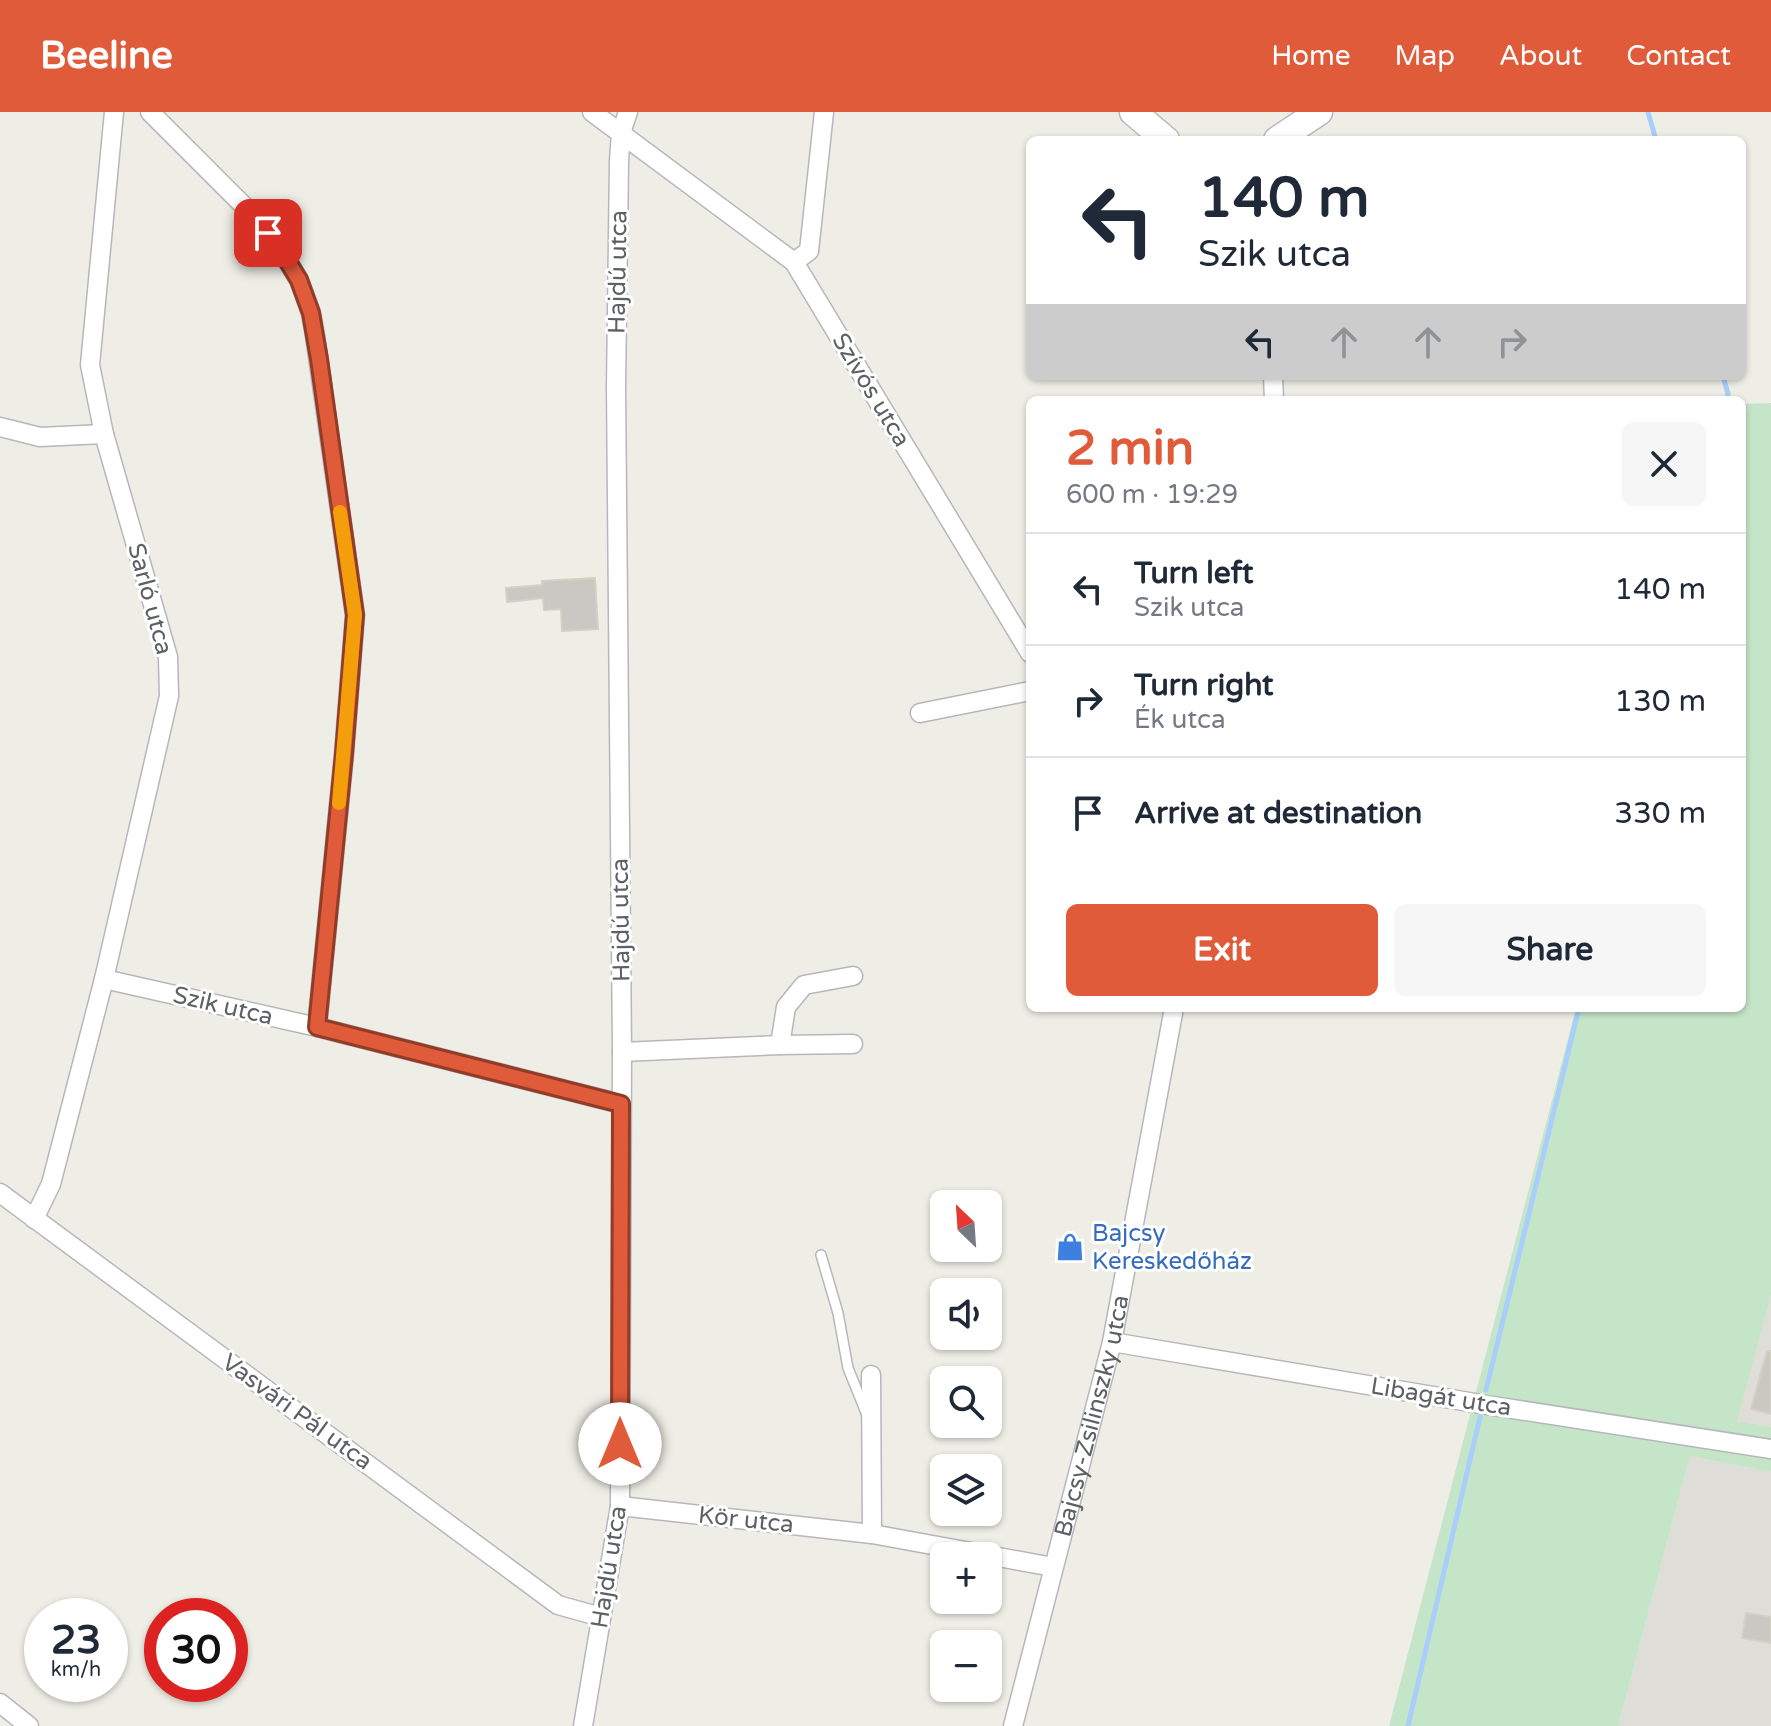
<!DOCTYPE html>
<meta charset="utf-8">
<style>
:root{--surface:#fff;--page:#f6f6f7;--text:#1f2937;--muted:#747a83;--line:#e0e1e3;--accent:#e05b3a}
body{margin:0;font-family:"Varela Round",sans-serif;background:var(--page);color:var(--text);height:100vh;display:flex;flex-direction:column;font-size:30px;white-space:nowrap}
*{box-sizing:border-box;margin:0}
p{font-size:26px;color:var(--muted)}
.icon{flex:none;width:44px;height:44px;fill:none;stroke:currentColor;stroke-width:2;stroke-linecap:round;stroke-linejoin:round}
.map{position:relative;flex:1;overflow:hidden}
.panel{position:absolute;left:1026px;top:284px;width:720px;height:616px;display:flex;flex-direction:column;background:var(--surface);border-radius:12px;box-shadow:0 2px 6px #0004}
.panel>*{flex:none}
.top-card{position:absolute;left:1026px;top:24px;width:720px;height:244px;border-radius:12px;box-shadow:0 2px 6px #0004;background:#fff;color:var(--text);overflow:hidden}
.needle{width:52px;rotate:335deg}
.controls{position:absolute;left:930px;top:1078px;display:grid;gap:16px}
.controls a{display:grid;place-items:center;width:72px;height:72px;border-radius:12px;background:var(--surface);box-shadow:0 2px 6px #0004;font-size:40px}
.speed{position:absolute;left:24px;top:1486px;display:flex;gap:16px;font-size:40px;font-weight:700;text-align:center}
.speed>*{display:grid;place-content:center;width:104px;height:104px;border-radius:50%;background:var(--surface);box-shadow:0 2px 6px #0004;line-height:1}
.speed small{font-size:20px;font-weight:400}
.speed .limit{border:12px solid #d22;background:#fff;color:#111}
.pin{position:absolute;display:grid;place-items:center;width:68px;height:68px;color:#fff;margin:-34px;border-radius:16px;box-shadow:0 4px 12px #0006}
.me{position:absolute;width:88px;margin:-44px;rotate:0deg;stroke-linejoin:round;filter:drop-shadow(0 0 6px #0008)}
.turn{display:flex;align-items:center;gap:28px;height:168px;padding:0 40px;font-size:36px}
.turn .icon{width:104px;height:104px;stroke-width:2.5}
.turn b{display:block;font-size:56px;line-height:68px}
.lanes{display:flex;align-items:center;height:76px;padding:0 40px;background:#0003;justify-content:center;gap:40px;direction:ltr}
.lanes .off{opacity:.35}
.round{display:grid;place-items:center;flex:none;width:84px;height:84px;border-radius:12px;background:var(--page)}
.head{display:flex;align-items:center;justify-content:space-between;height:136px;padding:0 40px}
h1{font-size:48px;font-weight:800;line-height:60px;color:var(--accent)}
.button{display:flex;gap:16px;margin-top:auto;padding:16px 40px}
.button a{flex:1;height:92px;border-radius:12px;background:var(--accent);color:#fff;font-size:32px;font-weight:800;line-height:92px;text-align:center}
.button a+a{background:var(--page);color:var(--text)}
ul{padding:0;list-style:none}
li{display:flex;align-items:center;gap:24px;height:112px;padding:0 40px;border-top:2px solid var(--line)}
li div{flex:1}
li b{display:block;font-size:30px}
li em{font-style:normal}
header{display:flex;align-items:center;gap:48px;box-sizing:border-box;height:112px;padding:0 40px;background:var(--accent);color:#fff}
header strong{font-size:38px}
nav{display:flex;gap:44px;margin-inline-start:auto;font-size:28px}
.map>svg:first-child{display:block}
</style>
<header>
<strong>Beeline</strong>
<nav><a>Home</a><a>Map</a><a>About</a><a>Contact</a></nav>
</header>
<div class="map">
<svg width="1771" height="1614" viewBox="0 0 1771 1614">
<rect width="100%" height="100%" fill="#efeee6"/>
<path fill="#deddd8" d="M1771,1182v133l-35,-6z
M1690,1344l81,16v254h-153z"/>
<path fill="#c4e5c8" d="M1771,291v891l-34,127 34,6v45l-81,-16 -72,270h-229l187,-718h166v-604z"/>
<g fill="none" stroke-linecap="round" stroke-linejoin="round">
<path stroke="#aacefb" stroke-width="5" d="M1648,0l8,28
M1723,264l5,18 -1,6
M1486,1278l93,-382
M1408,1614l72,-309"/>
</g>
<path fill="#cac8c2" stroke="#d3d0c4" stroke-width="2" d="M595,466l3,51 -36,2 -1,-22 -17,1 -1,-12 -36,4 -1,-14 36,-3v-4z
M1767,1239h4v63l-20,-5z
M1746,1501l25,4v26l-29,-5z"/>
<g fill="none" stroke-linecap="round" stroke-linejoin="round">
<defs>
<path id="service" d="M821,1143l17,58 10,55 19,47"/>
<g id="minor">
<path d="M150,0l108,108 21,27 20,33 12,33 4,23 40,279 -11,139 -27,273"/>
<path d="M592,0l202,150 236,391"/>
<path d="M794,150l15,-11 15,-139"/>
<path d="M1273,264l1,24"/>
<path d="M0,315l40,10 64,-3"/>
<path d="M920,601l110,-22"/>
<path d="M104,867l213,48 304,77"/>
<path d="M780,933l6,-38 18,-22 49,-9"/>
<path d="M622,940l158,-7 73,-1"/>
<path d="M0,1081l558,412 43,12"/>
<path d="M34,1107l17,-35 53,-205 65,-283 -1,-39 -64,-223 -14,-69 24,-253"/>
<path d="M1112,1230l375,63 284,44"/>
<path d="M871,1263l1,159"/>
<path d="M620,1394l252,28 181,33"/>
<path d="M0,1591l29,23"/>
<path d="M583,1614l37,-220 2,-454 -6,-665 3,-226 2,-28 7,-21"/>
<path id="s1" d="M1013,1614l99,-384 62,-334"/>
</g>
<path id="secondary" d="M1133,0l33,28
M1277,28l42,-28"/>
</defs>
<use href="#service" stroke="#b6b7bc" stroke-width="12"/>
<use href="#minor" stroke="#b6b7bc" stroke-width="21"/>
<use href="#secondary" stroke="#b7b9bf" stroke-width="29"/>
<use href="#service" stroke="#fff" stroke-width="9"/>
<use href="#minor" stroke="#fff" stroke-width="18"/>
<use href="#secondary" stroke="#fff" stroke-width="26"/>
</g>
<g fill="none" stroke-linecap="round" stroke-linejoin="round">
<defs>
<path id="route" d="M268,121l11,14 20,33 12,33 8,46 36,256 -11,139 -27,273 304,77 -1,340"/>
</defs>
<use href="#route" stroke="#923b26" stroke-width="20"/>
<use href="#route" stroke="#e05b3a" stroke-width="14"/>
<path stroke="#f59e0b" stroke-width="14" d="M339,691l16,-188 -15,-103"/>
</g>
<defs>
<symbol id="shop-bare" viewBox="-9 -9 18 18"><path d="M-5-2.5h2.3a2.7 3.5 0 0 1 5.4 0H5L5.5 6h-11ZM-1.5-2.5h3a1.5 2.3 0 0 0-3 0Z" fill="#3f7fe0" stroke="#fff" stroke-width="2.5" paint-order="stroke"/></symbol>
</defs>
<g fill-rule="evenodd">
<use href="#shop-bare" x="1050" y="1115" width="40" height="40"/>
</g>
<g text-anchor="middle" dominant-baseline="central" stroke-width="6" stroke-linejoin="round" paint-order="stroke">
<g font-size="24" fill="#5d6065" stroke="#fff">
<text transform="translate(618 160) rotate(-89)">Hajdú utca</text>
<text transform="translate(871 278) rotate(59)">Szívós utca</text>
<text transform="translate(150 487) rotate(75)">Sarló utca</text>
<text transform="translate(621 808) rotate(-91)">Hajdú utca</text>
<text transform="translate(223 894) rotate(13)">Szik utca</text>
<text transform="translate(1441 1285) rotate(9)">Libagát utca</text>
<text transform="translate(297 1300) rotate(36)">Vasvári Pál utca</text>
<text stroke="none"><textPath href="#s1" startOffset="320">Bajcsy-Zsilinszky utca</textPath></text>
<text transform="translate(746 1408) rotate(6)">Kör utca</text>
<text transform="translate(609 1455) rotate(-81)">Hajdú utca</text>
</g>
<g font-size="24" fill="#366cbe" stroke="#fff" text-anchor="start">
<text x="1092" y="1121">Bajcsy<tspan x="1092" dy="28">Kereskedőház</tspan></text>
</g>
</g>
</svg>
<div class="controls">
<a><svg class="needle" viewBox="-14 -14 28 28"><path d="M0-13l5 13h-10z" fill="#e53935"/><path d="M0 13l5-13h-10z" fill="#747a83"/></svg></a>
<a><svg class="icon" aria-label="sound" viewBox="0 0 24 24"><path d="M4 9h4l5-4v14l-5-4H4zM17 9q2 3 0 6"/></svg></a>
<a><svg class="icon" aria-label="search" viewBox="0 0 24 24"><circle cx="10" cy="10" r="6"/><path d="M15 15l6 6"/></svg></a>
<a><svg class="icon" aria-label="layers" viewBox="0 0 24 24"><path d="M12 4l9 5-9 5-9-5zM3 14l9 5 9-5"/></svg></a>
<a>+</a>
<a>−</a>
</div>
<div class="speed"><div>23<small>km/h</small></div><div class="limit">30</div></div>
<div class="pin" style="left:268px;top:121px;background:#d93025"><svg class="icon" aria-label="arrive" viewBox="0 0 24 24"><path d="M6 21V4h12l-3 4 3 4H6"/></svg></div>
<svg class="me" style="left:620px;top:1332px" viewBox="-20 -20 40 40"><circle r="19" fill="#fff"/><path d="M0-13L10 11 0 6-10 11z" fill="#e05b3a"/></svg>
<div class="top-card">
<div class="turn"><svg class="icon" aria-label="left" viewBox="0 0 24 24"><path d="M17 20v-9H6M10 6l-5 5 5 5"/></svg><div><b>140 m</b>Szik utca</div></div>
<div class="lanes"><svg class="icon" aria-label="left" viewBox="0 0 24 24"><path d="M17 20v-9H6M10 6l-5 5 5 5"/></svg><svg class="icon off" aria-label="ahead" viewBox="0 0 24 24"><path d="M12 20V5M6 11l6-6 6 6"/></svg><svg class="icon off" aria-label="ahead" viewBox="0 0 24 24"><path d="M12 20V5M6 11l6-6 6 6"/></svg><svg class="icon off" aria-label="right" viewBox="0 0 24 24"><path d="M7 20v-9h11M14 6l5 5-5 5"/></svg></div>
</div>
<section class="panel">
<div class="head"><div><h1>2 min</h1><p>600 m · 19:29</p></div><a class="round"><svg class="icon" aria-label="close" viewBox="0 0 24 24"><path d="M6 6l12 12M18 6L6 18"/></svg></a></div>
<ul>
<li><svg class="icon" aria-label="left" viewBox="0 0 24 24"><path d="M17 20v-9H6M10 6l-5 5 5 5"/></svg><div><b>Turn left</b><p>Szik utca</p></div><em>140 m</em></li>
<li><svg class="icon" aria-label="right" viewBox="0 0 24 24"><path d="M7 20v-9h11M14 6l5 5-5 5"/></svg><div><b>Turn right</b><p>Ék utca</p></div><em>130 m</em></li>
<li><svg class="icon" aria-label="arrive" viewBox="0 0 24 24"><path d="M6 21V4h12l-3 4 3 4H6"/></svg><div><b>Arrive at destination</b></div><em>330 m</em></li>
</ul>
<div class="button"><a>Exit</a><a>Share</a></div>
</section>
</div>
